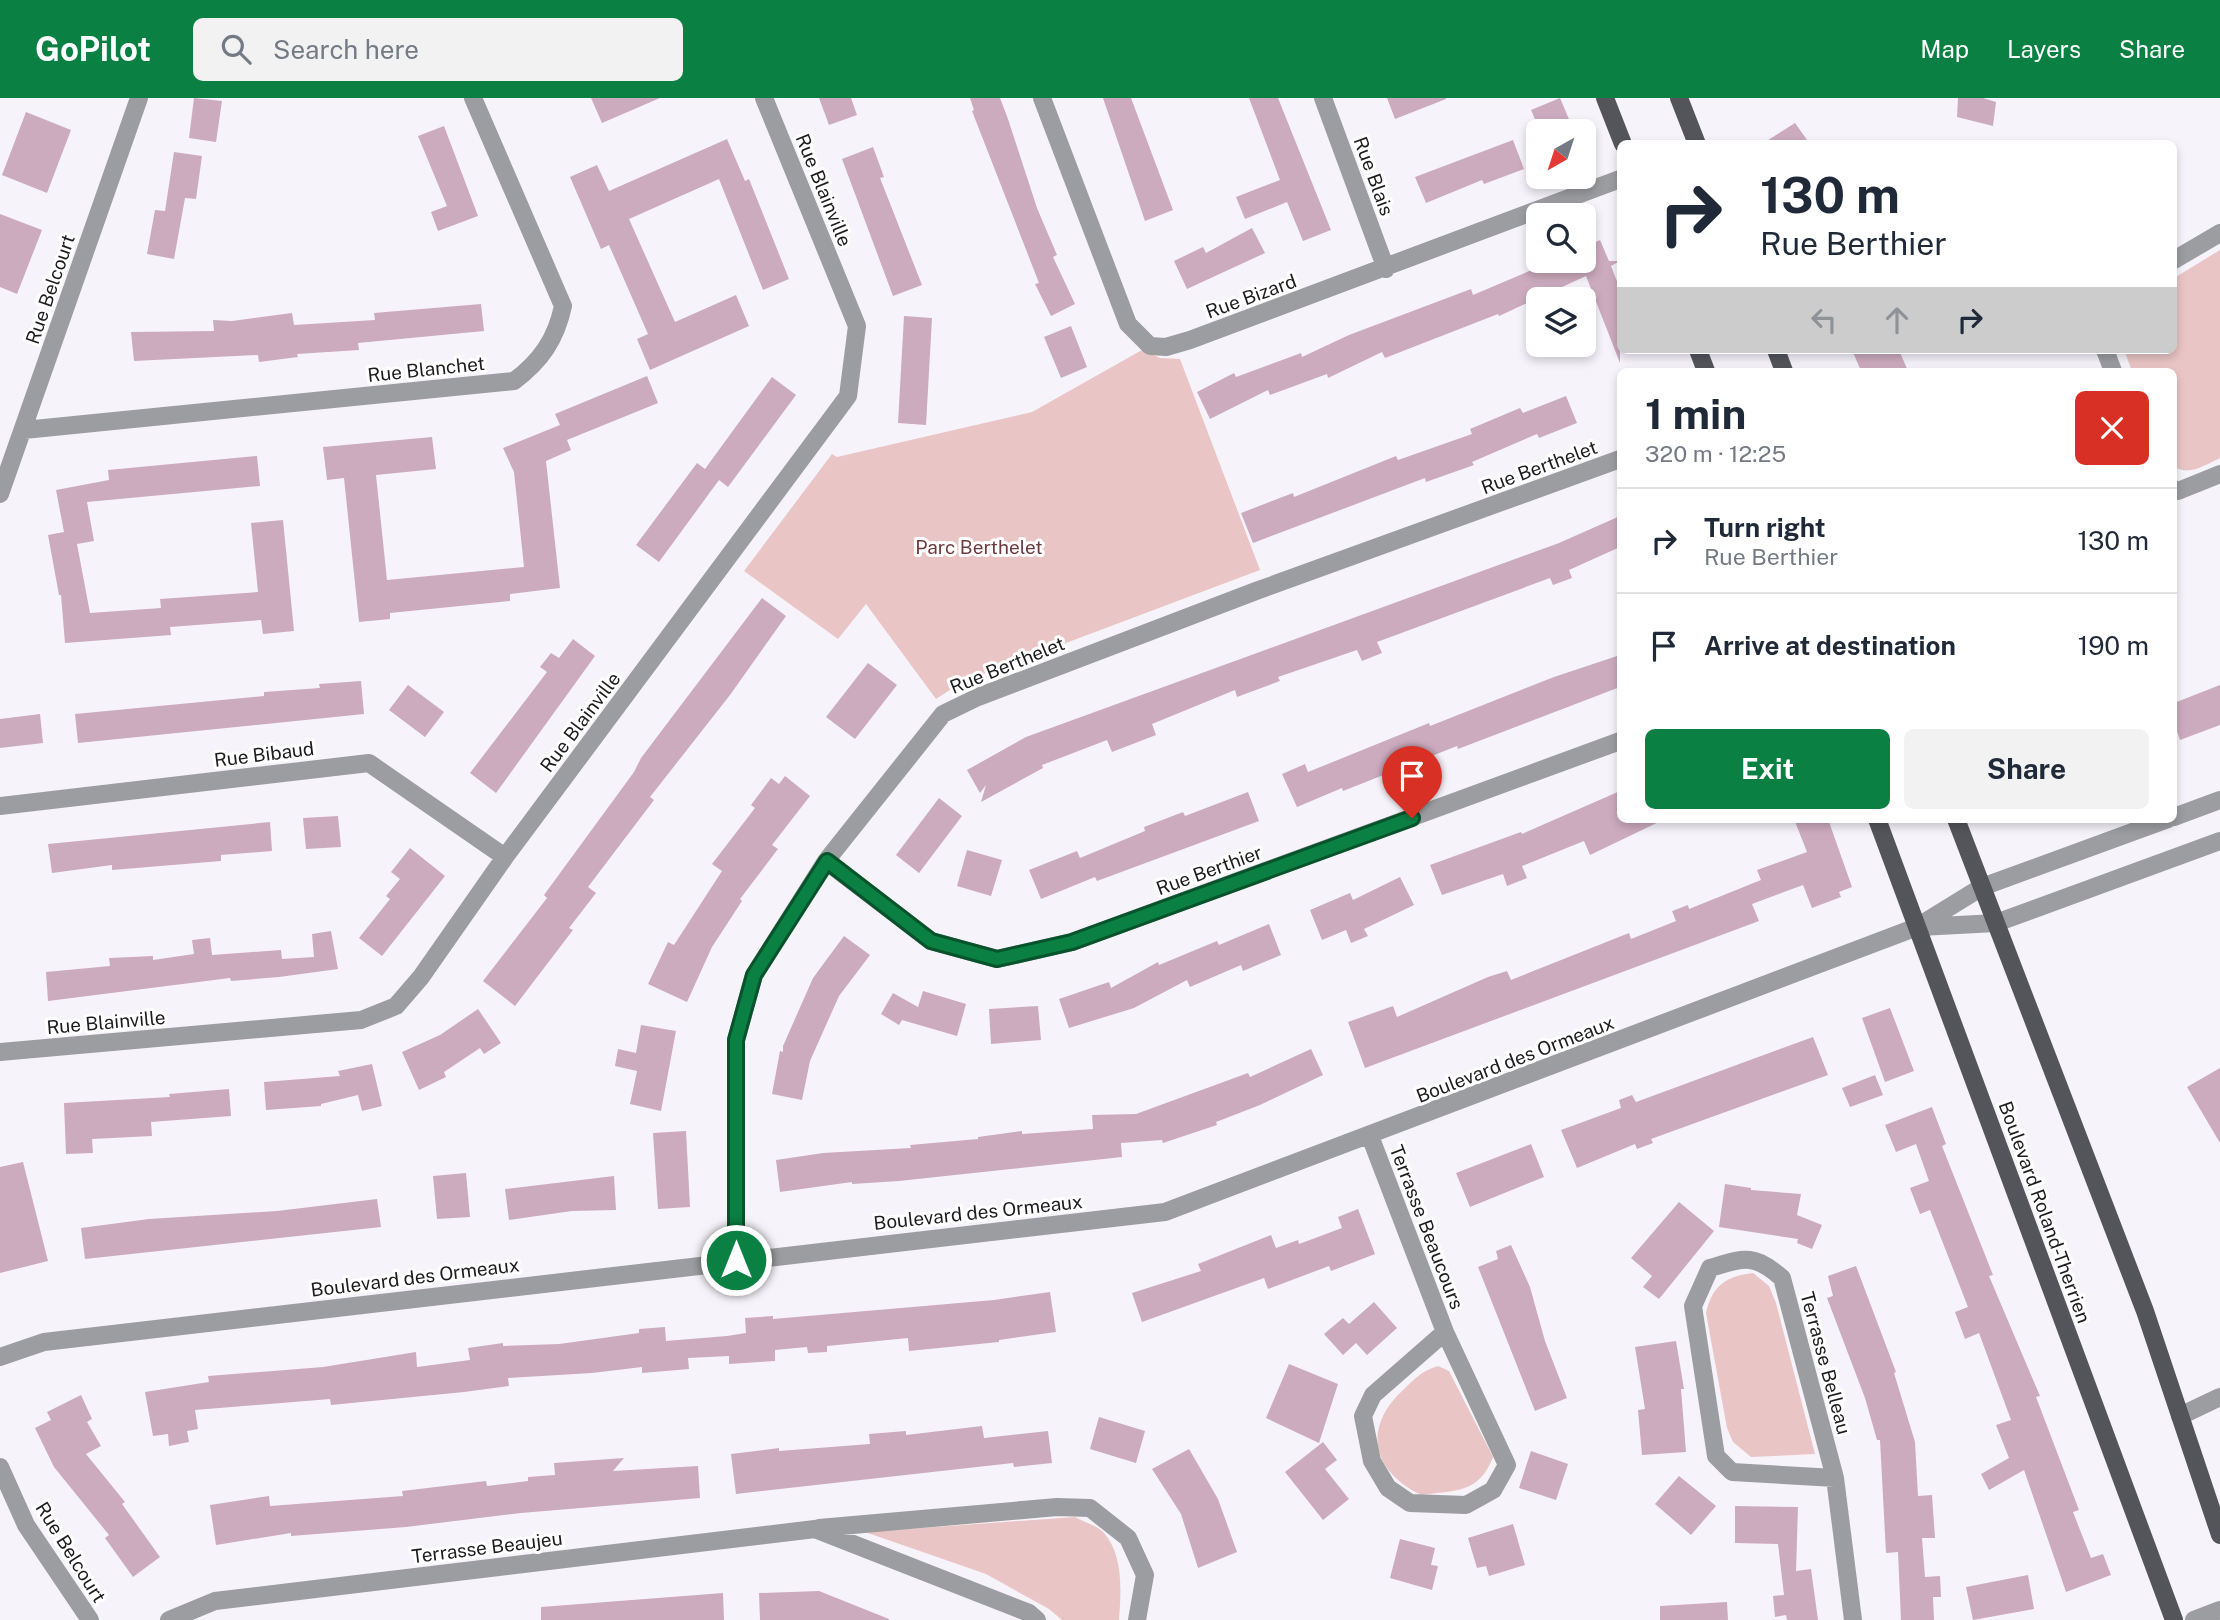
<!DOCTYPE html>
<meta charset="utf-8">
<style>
:root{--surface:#fff;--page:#f2f2f3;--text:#1f2937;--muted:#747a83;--line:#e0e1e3;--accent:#0b8043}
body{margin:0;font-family:"Public Sans",sans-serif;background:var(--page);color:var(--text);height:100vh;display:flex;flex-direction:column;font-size:26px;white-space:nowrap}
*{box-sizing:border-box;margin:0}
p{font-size:23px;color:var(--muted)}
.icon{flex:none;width:38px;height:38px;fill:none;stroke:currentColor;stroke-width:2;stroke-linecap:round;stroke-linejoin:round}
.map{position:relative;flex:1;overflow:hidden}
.panel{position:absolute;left:1617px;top:270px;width:560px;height:455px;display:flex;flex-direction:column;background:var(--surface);border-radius:10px;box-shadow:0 4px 10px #0003}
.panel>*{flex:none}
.guide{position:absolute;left:1617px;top:42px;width:560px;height:214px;border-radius:10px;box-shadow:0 4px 10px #0003;background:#fff;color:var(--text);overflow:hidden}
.needle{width:46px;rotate:219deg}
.fabs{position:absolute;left:1526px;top:21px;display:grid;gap:14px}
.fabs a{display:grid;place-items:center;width:70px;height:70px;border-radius:10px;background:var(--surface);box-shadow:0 4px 10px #0003;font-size:35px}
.pin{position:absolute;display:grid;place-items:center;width:60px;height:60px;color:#fff;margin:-72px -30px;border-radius:50% 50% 50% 0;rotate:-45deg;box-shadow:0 0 7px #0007}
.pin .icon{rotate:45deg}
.me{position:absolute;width:77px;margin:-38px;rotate:0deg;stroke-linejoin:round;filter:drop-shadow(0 0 5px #0008)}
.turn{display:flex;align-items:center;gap:24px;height:147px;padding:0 28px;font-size:32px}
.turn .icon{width:91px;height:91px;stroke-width:2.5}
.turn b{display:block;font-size:49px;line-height:60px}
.lanes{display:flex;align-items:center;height:66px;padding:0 28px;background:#0003;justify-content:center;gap:35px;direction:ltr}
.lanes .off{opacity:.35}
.round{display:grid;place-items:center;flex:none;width:74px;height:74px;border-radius:10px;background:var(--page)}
.head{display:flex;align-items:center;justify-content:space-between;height:119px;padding:0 28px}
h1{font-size:42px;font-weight:700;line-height:52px}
.action{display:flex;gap:14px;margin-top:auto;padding:14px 28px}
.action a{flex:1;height:80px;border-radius:10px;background:var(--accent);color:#fff;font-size:28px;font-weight:700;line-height:80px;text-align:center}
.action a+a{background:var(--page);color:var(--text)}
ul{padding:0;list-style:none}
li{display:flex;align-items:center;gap:21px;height:105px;padding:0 28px;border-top:2px solid var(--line)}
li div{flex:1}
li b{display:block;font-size:26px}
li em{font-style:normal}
header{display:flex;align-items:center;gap:42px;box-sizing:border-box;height:98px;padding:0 35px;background:var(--accent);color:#fff}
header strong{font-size:33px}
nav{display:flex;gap:38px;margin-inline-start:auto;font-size:24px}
.search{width:490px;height:63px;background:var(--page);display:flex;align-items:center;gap:18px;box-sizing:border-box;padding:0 24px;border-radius:10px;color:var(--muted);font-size:26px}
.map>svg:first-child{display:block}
</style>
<header>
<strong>GoPilot</strong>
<div class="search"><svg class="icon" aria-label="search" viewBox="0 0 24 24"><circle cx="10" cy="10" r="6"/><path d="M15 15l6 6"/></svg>Search here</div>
<nav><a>Map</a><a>Layers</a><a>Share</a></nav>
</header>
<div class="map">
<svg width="2220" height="1522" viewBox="0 0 2220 1522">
<rect width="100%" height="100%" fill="#f7f3fb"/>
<path fill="#eac5c5" d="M2220,152v208c-15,7 -30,18 -46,9v-96h-42l-8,-21h50v-72z
M1142,252l18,8 20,1 80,211 -298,112 -26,17 -70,-95 -28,35 -94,-68 88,-117 5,3 195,-45z
M1753,1175l16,13 7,17 39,151 -64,3 -18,-15 -6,-14 -21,-115c6,-27 20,-37 47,-40z
M1438,1268l11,5 44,86c-14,37 -38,33 -72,38 -49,-24 -59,-67 -18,-105 11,-11 20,-20 35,-24z
M1075,1419c9,5 23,9 29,16 20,23 17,59 15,87h-57l-13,-11 -63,-35 -121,-42z"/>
<path fill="#ccabbe" d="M194,0l28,3 -6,41 -27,-4z
M591,0h69l-58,25z
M819,0h32l6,17 -28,10z
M970,0h30l8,21 29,89 20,47 -4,2 22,47 -24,12 -16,-32 4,-1 -67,-172 2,-1z
M1103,0h28l42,112 -28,11z
M1249,0h29l53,132 -28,11 -16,-39 -42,17 -9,-22 44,-17z
M1387,0h59v1l-51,20z
M1560,0l14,33h-34l-9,-21z
M1958,0h25l13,4 -3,24 -36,-9z
M26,14l45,18 -24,63 -45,-18z
M1795,25l15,21h-48z
M444,28l34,90 -40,15 -7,-19 16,-6 -29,-70z
M727,41l18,42 4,-2 40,100 -26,11 -44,-111 -90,40 46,103 61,-27 13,31 -99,44 -13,-31 11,-5 -39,-89 -8,4 -31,-72 27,-12 12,26z
M1513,42l11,29 -40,15 -2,-4 -56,23 -11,-26z
M873,49l11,30 -4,1 42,107 -29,11 -51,-137z
M174,54l28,4 -6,43 -11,-1 -11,61 -27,-5 8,-44 10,1z
M0,116l42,16 -25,64 -17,-7z
M1252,130l13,25 -78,36 -13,-28 29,-14 3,6z
M1600,142l9,21h11l-9,5 9,23v74l-34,-87 -87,40 -1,-2 -113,44 -3,-6 -54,26 -1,-4 -57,21 -2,-5 -58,29 -13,-27 37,-19 2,4 65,-24 1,4 47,-22 122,-46 2,6 80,-34h31v-14z
M481,206l3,27 -126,12 1,7 -62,4 1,3 -39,5 -1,-7 -124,6 -3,-29 83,-1 -1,-11 19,1 60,-8 2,12 81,-5 -1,-7z
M904,218l28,2 -6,107 -28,-2z
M1071,228l16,41 -26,11 -17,-41z
M1852,252h47l9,21h-47z
M647,278l11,27 -91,37 4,10 -25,11 14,127 -50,6v7l-120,12v6l-31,3 -15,-144 -17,2 -4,-33 109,-10 4,32 -60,6 11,105 137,-13 -10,-95 -11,-24 57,-23 -5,-11z
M772,279l24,18 -68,92 -9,-7 -60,82 -23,-17 61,-82 8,6z
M1566,298l11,27 -38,15 -2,-4 -65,28 2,3 -48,17 -1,-4 -172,65 -12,-30 52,-20 1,4 102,-41 2,4 74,-26 -2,-5 50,-21 3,5z
M257,358l3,30 -173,16 7,39 -17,3 13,69 71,-5 -1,-9 98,-7 -7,-69 32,-3 11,111 -31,3 -2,-14 -91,7 1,8 -106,8 -4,-48h-2l-11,-60 16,-3 -8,-42 53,-10 -1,-10z
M1620,418v31l-51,23 3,8 -19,7 -3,-7 -173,64 5,11 -20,8 -5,-11 -79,27 2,4 -43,16 -2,-7 -83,34 4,11 -44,17 -5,-12 -65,25 1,3 -62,34 5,-17 -6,8 -13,-23 59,-33 533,-194z
M762,500l24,18 -56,79 -80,102 4,3 -66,87 8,6 -27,35 4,2 -58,76 -32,-25 64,-83 -3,-3 90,-123 7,-14z
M573,541l22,17 -99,137 -26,-20 77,-101 -7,-5 11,-14 8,5z
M1620,557v32l-162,62 -1,-3 -114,45 -1,-3 -45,19 -15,-33 23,-10 3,8 121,-49 1,3 124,-49z
M868,565l29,22 -42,54 -29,-22z
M361,583l3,33 -286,29 -3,-29 189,-18v-4l56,-4 -1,-4z
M408,587l36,27 -19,25 -36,-27z
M2220,587v40l-40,15 -6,-17v-20z
M40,616l3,29 -43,5v-29z
M785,678l25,20 -38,49 6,4 -38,50 2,2 -30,46 -25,55 -39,-18 20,-42 6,3 48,-74 -10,-7 43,-56 -4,-3 20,-27 8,6z
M1620,693v28h45l-75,36 -6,-14 -62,25 5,12 -20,8 -4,-12 -61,21 -12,-30 91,-33 1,2z
M1248,694l11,29 -162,60 -2,-4 -54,22 -12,-29 48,-19 3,7 65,-27 -1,-4 39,-15 2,4z
M939,700l23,18 -43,57 -23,-18z
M338,718l3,31 -35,2 -3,-31z
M1794,721h34l24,68 -13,5 2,5 -29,11 -9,-23 -51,19 7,17 -394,147 -17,-46 45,-16 4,11 91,-40 19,-6 4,9 118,-47 2,6 45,-18 -4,-10 16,-6 1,4 72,-29 -4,-10 50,-18z
M270,724l2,29 -51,4v6l-109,9v-5l-60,8 -4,-29z
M410,750l35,28 -63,80 -23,-18 31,-39 -4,-3 14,-17 -9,-7z
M967,752l35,10 -11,36 -34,-10z
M1400,779l14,28 -50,24 4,7 -17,7 -5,-13 -24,10 -12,-30 40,-17 3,7z
M1269,826l12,31 -38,16 -2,-6 -51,22 -3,-7 -53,28 -65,20 -10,-29 50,-17 2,6 47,-26 1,3 58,-24 2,4z
M331,833l7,38 -59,8 -48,4 -1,-3 -182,23 -2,-29 64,-6 -1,-8 44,-2v4l41,-6 -2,-14 18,-2 2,17 69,-5 1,9 32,-2 -2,-23z
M844,838l26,19 -31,41 -29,65 -8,39 -30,-6 8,-43 3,1v-6l30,-68z
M923,893l43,13 -9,32 -55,-16 -3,5 -18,-11 12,-21 25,14z
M1038,908l3,34 -50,4 -2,-35z
M1890,910l24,63 -29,11 -23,-64z
M478,911l23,34 -17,11 -4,-6 -36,24 2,5 -27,13 -17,-38 38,-17z
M641,927l35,6 -15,80 -31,-7 7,-33 -22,-5 3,-17 18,4z
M1813,939l15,38 -177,64 2,4 -16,6 -2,-5 -58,24 -16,-38 60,-22 -2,-8 13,-5 4,7z
M1311,951l12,26 -63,30 -44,17 1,3 -54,18 -1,-3 -41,3 1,14 -223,24 -47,3v-2l-72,10 -4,-32 47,-7 88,-5 -1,-3 68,-6v-2l44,-6v3l71,-5 -1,-14 44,-1 112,-41 2,4z
M372,966l10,42 -20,5 -4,-16 -37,9v2l-55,4 -2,-28 76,-6 -2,-5z
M2220,970v75l-33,-56z
M1875,977l8,20 -33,12 -8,-19z
M229,991l2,27 -80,6 1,14 -60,3 1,14 -27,1 -2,-51 106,-6 -1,-3z
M1932,1009l14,37 -4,2 51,129 -4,1 51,120 -4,1 43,113 -6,2 18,46 12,-4 8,21 -45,17 -42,-122 -35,20 -8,-16 28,-16 -13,-33 15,-5 -32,-87 -14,6 -10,-27 13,-5 -38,-97 -10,4 -10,-26 19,-7 -13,-37 -20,8 -11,-27z
M686,1033l4,76 -32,2 -5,-76z
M1531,1046l13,33 -74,30 -14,-34z
M23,1064l25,99 -48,12v-106z
M466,1075l4,44 -33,2 -4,-43z
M614,1078l2,34 -44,1 -63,9 -4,-31z
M1725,1086l26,4v2l50,4 -4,21 25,10 -10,24 -15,-6 1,-4 -79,-12z
M377,1101l4,28 -296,32 -4,-31 68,-9 128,-8z
M1679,1104l35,29 -55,68 -16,-12 9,-11 -21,-18z
M1358,1111l17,45 -44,17 -2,-5 -61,23 -4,-11 -122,44 -10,-29 69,-22 -3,-7 73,-29 5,13 22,-8 1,4 43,-16 -4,-11z
M1511,1147l19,42 15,54 22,57 -32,13 -57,-144 20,-8 -2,-8z
M1856,1168l40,106 -2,1 21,69 3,54 14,-1 3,43h-13l3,39 15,-1 1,21h-8l1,23h-33l-3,-68 -12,1 -6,-113h-3l-12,-42 -38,-100 6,-2 -5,-20z
M1050,1194l6,40 -57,8v2l-90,9 -1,-13 -81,8v6l-19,1 -1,-6 -32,3v11l-46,3v-8l-41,2 1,11 -47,4v-6l-50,6 -84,5 1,8 -45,6 -133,13 -1,-6 -135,11 3,19 -11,2 2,11 -20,4 -1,-12 -15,2 -8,-44 64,-10 -1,-6 115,-9 93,-15 1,15 53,-7 -2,-12 35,-5v3l56,-2 80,-11v-4l26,-2 1,14 61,-5 19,-3 -1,-15 28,-2v3l221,-19z
M1374,1204l23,26 -30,27 -11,-12 -13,12 -19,-21 19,-16 6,6z
M1676,1243l8,48h-3l5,63 -44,3 -4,-45 7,-1 -10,-62z
M1289,1266l49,20 -19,59 -53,-25z
M81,1297l11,24 -5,3 14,24 -15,8 39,48 -3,2 38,53 -27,20 -28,-39 4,-3 -55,-68 -19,-39 16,-8 -4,-8z
M1099,1319l46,14 -9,32 -46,-14z
M982,1328l2,12 64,-7 4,32 -38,4 -1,-4 -277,31 -5,-40 48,-6v3l91,-7 -1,-10 37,-3v4z
M1323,1344l14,18 -12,9 24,30 -26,21 -38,-48z
M1189,1351l29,50 19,53 -39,16 -17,-54 -29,-45z
M1531,1353l37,13 -12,36 -37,-12z
M624,1360l-11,13 85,-5 2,32 -179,15 -115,14 -115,9v-3l-75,12 -6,-40 59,-9 1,10 133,-10 -1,-5 84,-10 1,5 41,-5v-4l27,-2 -1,-12z
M1679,1378l37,30 -25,29 -36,-31z
M1735,1408l63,1 -2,64 15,-2 7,51h-31l-1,-5 -11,2 -2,-21 11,-1 -6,-51 -43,-1z
M1513,1426l12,41 -36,11 -3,-10 -9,2 -9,-30z
M1400,1441l35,9 -4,17 7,1 -6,24 -42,-12z
M2028,1477l6,34 -61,11 -7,-33z
M819,1493l70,28v1h-129l-1,-27z
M723,1495l1,27h-183v-13z
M1727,1504l1,18h-68v-14z"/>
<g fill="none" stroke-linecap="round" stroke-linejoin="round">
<path stroke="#9c9da0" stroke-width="18" d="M1042,0l86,226 22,22 16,1 24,-7 430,-161
M1323,0l63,171
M2174,162l46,-27
M2105,252l8,21
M24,332l490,-49c27,-20 42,-42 49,-75l-90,-208
M2174,391l4,2 42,-17
M0,396l139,-396
M0,708l369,-43 136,94
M2174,719l46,-17
M826,763l105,80 66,18 75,-17 548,-201
M1920,829l76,-4 224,-82
M0,954l361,-32 35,-14 25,-29 84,-120 343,-461 9,-70 -93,-228
M1370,1038l75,196 62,133 -14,25 -27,15 -56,-2 -22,-15 -16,-27 -9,-45 10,-21 72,-63
M736,1162v-220l18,-65 72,-114 117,-147 35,-17 278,-106 364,-132
M0,1259l44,-15 1121,-130 752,-285 65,-40 186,-68
M2180,1318l40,-19
M0,1369l26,58 64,95
M1835,1380l-103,-6 -16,-16 -23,-150 17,-38c34,-10 44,-15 72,10l53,200 18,142
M819,1430l238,-21 33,1 38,30 17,37 -8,45
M169,1522l46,-19 600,-72 214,84 8,7
M2194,1522l26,-10"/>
<path stroke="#54555b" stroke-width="18" d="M1605,0l18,46
M1679,0l18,46
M1698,252l8,21
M1776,252l8,21
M1877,721l297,801
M1956,721l189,492 75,224"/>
</g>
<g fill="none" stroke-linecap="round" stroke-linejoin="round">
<defs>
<path id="route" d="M736,1162v-220l18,-65 73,-114 104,80 66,18 75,-17 340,-124"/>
</defs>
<use href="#route" stroke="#07532c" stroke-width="18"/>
<use href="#route" stroke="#0b8043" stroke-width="12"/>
</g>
<g text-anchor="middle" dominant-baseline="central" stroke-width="6" stroke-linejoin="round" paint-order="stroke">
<g font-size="19" fill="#1c1b1e" stroke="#fff">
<text transform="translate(1374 78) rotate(70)">Rue Blais</text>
<text transform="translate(824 92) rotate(68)">Rue Blainville</text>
<text transform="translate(50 191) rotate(-71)">Rue Belcourt</text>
<text transform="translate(1251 198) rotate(-20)">Rue Bizard</text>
<text transform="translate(426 271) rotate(-6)">Rue Blanchet</text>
<text transform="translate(1539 369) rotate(-20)">Rue Berthelet</text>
<text transform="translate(1007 567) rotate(-22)">Rue Berthelet</text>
<text transform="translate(580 624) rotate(-53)">Rue Blainville</text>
<text transform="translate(264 656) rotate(-7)">Rue Bibaud</text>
<text transform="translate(1209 772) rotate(-20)">Rue Berthier</text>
<text transform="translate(106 924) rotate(-5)">Rue Blainville</text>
<text transform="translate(1515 961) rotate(-21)">Boulevard des Ormeaux</text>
<text transform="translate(978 1114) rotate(-6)">Boulevard des Ormeaux</text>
<text transform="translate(2045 1114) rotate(70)">Boulevard Roland-Therrien</text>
<text transform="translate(1427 1129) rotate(69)">Terrasse Beaucours</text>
<text transform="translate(415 1179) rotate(-7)">Boulevard des Ormeaux</text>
<text transform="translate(1826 1265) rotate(75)">Terrasse Belleau</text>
<text transform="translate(487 1449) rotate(-7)">Terrasse Beaujeu</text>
<text transform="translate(71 1454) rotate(58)">Rue Belcourt</text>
</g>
<g font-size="19" fill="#6f393c" stroke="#fff">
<text x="979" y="449">Parc Berthelet</text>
</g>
</g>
</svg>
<div class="fabs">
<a><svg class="needle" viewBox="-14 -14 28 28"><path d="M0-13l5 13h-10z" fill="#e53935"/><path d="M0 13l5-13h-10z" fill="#747a83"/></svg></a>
<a><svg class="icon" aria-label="search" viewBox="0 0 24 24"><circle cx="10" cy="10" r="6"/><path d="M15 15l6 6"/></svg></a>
<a><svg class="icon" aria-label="layers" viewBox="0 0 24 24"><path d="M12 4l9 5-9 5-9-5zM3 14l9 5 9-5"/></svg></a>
</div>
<div class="pin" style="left:1412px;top:720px;background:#d93025"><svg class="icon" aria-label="arrive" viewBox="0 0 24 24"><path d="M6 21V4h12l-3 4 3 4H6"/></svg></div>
<svg class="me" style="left:736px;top:1162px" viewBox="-20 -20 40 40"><circle r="17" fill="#0b8043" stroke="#fff" stroke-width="3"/><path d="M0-11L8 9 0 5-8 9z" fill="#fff"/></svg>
<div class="guide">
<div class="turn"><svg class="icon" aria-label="right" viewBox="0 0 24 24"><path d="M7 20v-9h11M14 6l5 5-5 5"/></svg><div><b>130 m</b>Rue Berthier</div></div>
<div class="lanes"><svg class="icon off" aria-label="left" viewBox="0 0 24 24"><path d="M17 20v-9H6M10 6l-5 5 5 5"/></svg><svg class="icon off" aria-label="ahead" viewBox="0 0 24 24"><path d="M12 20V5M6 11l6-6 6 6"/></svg><svg class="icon" aria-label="right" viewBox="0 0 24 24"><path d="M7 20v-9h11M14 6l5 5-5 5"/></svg></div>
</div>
<section class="panel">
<div class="head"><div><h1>1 min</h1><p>320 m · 12:25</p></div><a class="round" style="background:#d93025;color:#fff"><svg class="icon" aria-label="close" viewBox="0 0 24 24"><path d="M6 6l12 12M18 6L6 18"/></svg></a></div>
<ul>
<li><svg class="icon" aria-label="right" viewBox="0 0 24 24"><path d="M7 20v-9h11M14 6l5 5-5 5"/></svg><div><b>Turn right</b><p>Rue Berthier</p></div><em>130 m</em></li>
<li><svg class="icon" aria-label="arrive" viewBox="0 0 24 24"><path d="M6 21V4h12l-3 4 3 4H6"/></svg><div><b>Arrive at destination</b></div><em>190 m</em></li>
</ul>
<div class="action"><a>Exit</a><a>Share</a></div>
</section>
</div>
